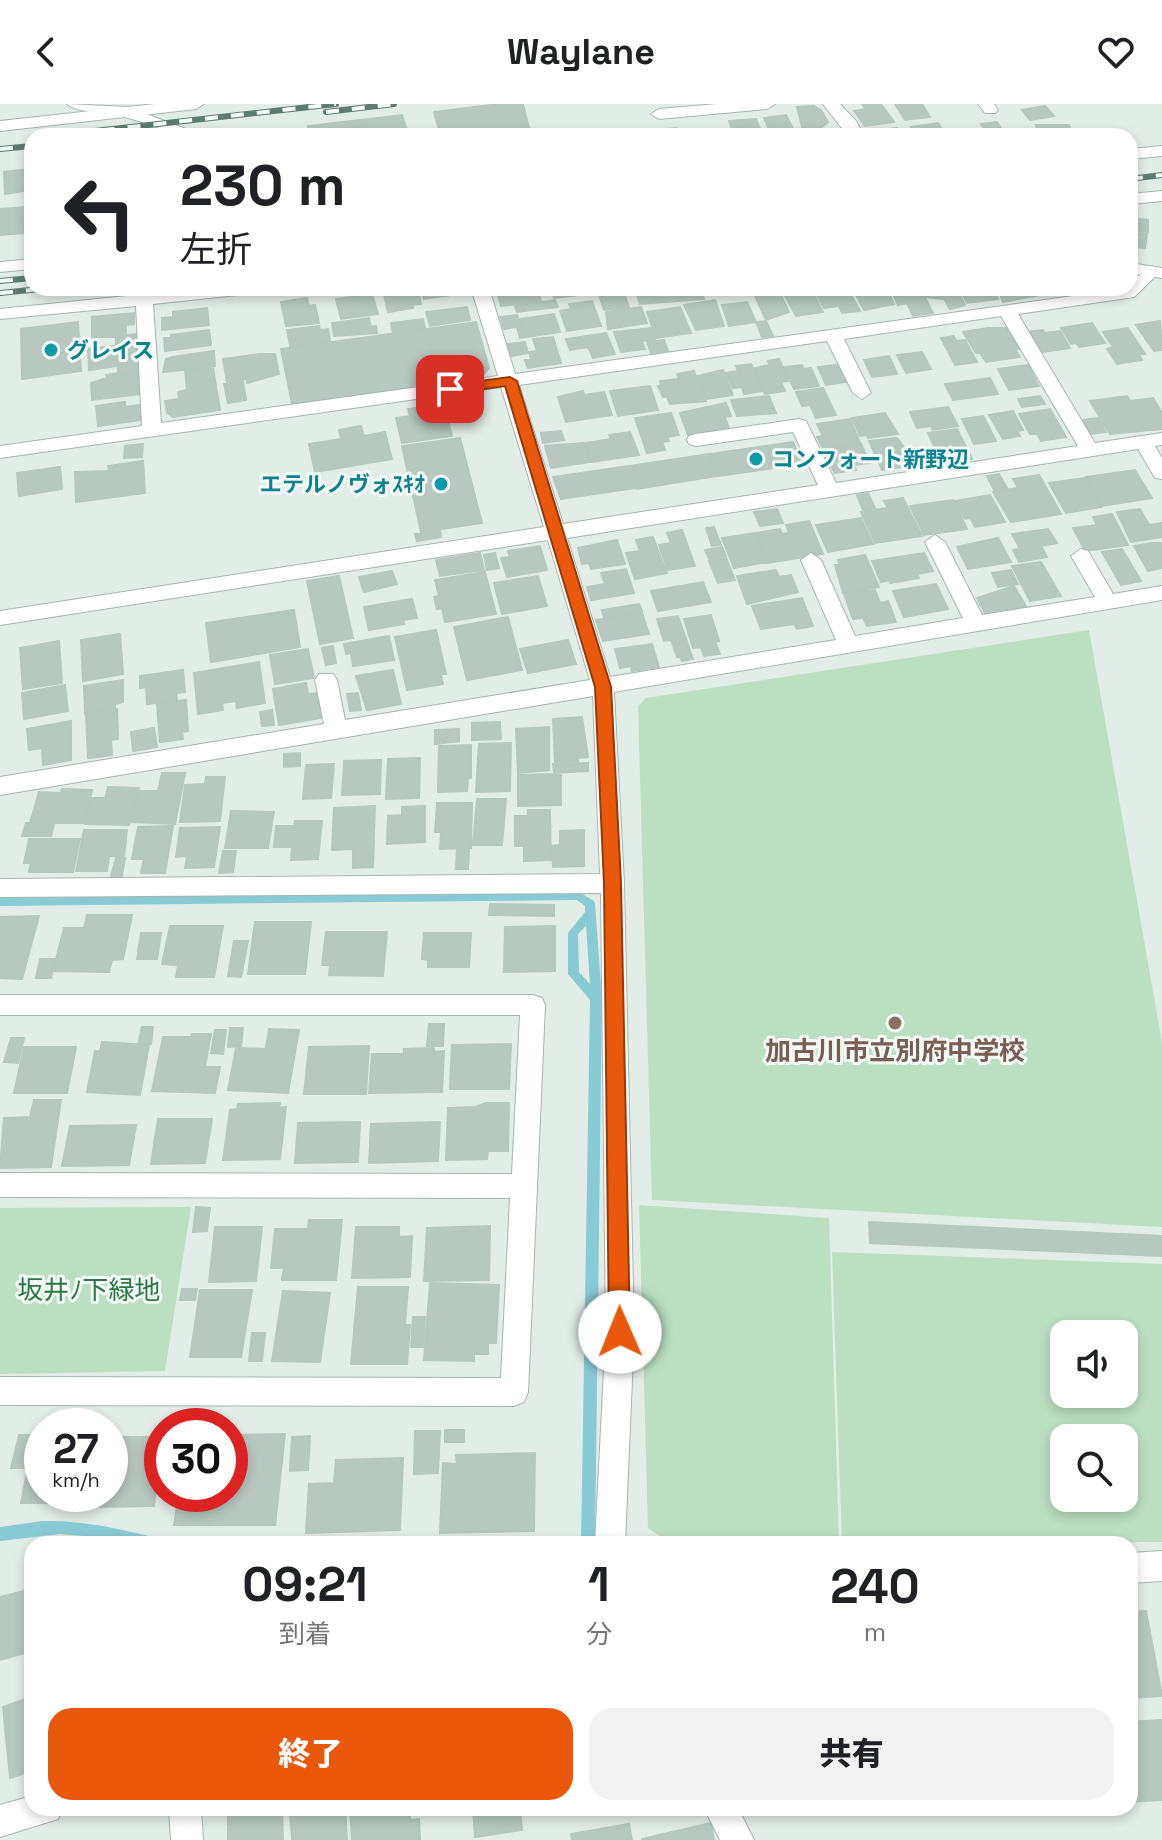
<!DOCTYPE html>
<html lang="ja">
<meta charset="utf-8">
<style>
:root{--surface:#fff;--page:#f2f2f2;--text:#202124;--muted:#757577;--accent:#ea580c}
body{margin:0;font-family:"Space Grotesk","Noto Sans JP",sans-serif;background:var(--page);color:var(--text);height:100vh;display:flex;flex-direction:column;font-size:30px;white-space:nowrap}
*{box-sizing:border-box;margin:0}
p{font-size:26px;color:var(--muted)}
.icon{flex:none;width:44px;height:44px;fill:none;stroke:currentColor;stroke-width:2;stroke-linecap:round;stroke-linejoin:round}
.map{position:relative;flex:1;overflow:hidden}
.side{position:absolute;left:24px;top:1432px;width:1114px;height:280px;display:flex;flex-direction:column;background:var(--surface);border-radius:24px;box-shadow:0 4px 12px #0003}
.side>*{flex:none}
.banner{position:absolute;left:24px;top:24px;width:1114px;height:168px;border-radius:24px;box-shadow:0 4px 12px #0003;background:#fff;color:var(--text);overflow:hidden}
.controls{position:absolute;left:1050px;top:1216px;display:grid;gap:16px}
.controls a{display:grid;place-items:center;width:88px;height:88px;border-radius:16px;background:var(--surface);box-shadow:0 4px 12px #0003;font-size:40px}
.speed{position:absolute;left:24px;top:1304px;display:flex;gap:16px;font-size:40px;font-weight:700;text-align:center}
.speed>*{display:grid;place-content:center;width:104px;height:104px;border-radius:50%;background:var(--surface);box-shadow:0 4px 12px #0003;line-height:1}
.speed small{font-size:20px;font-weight:400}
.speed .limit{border:12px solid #d22;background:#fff;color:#111}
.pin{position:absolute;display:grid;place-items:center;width:68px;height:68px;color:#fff;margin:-34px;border-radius:16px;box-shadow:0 4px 12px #0006}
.me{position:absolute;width:88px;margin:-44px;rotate:359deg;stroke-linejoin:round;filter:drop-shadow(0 0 6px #0008)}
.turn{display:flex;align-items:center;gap:28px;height:168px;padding:0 24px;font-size:36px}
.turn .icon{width:104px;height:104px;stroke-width:2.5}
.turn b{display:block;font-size:56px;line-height:68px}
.eta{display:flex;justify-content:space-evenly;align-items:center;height:136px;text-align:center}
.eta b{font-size:48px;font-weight:800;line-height:56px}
.primary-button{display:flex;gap:16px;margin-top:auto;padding:16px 24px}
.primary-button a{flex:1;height:92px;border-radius:24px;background:var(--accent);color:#fff;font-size:32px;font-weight:800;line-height:92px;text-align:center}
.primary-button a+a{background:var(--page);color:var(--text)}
header{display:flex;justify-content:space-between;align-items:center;height:104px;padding:0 24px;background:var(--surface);font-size:36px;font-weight:800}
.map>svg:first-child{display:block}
</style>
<header><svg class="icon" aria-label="back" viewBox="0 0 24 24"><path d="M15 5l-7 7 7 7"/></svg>Waylane<svg class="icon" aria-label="heart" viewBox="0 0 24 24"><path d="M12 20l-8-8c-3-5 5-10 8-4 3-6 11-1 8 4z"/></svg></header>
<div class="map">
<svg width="1162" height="1736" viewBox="0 0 1162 1736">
<rect width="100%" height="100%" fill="#e3ede8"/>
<path fill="#bbdfc3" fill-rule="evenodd" d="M1089,526l73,412v185l-510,-27 -14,-494 8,-8z
M639,1101l190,13 10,326h-167l-24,-16z
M191,1103l-26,164 -165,3v-166z
M832,1148l330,12v278l-320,2zM1124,1230v60h-60v-60zM1124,1334v60h-60v-60z"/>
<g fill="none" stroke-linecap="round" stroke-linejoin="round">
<path fill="#89cbd4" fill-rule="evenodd" d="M579,788l15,9 1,3 7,95 -7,545h-14l9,-544 -22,-26v-41l17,-21v-6l-8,-6 -577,6v-8zM586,822l4,58 -11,-12 -1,-38z
M42,1417c38,-1 74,7 111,16l5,2 2,5h-34l-32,-7 -34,-3 -60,7v-14z"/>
</g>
<path fill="#b8c8c1" stroke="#b5c7bf" stroke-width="2" d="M499,0h24l8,32h-90l-7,-24z
M862,0h19l13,18 -29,4 -11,-15 12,-2z
M895,0h27l8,13 -25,3z
M814,2l7,4 7,12 -6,5h-20l-5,-20z
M1045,2l9,10 -24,4 -8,-10z
M402,11l5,16 -37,5h-60l-2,-10z
M786,11l9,18 -23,3 -8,-18z
M756,15l7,17h-29l-5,-15z
M997,18l9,14h-48l-1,-3 28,-3 -4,-6z
M938,19l8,13h-29l-6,-9z
M1036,21h33l3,11h-33z
M676,24l4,8h-29l-2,-5z
M897,24l5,8h-23l-3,-6z
M718,25l3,7h-30l-2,-4z
M29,65l1,21 -25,4 -1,-22z
M26,103l-2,26 -24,2v-26z
M1130,114l18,2v12l-18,-2z
M1130,128l17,2 -2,14 -14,-2 -1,3z
M392,184h25l4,16 -8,1v3l-25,4 -4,-18 10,-1z
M421,184h44l1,5 -42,6z
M537,184l4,13 -40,5 -4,-15z
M551,184h44l2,5 -43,5z
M606,184h16l7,19 -25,3 -7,-21z
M635,184h65l4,11 -64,5z
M704,184h36l2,3 -35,4z
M803,184l8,1 12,23 -27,4 -12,-22h3l-1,-3z
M832,184h15l13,23 -18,2 -3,-7 -15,2 -9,-17z
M853,184h33l8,16 -30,6z
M920,184l13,25 -20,3 -6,-13 -9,2 -7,-16z
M921,184h35l9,17 -15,4 -6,-10 -18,-2z
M959,184h33l6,11 -31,4z
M998,184h56l2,4 -53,10z
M780,189l9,19 -23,8 -11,-24z
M372,190l6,20 -37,5 -5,-20z
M307,194l2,8 6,-1 4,18 -33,3 -5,-24z
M555,196l3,7 -41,5 -2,-6z
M715,196l9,26 -28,4 -12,-25z
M592,197l9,25 -34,5 -7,-20 11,-2 -2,-5z
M747,198l9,20 -27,4 -7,-21z
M467,203l3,13 -40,6 -4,-14z
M641,203l6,16 -39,6 -2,-17z
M680,203l11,26 -35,5 -9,-26z
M207,204l2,17 -47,5v-12l11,-1v-5z
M134,209v11l-8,1v10l-34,3v-21z
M554,210l6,18 -40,6 -3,-11h5l-2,-8z
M517,211l4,11 -17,3 -4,-12z
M369,214l2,9 5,-1 1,7 -43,3 -2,-13z
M423,215l2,9 -32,5 -2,-10z
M766,217l7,15 -11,1 -6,-15z
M1160,217l2,29 -8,1 -18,-26z
M78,218l3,49 -59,8 -1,-50z
M476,218l13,46 -8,9 -189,27 -11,-55z
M1092,219l13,20 -26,4 -3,-4 -5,1 -10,-16z
M319,222l1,4 8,-1 2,12 -40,5 -3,-16z
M651,224l4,11 -13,2 3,8 -24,3 -7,-20z
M988,224h18l13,21h-4l5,8 -34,5 -6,-9h-4l-13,-21z
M1128,224l17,26h-6l3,6 -25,4 -10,-15 6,-2 -10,-15z
M209,226l2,15 -46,6 -1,-13h7v-3z
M1043,226l1,3 16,-2 10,17 -33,5 -11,-21z
M606,229l9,21 -22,4 -5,-11 -18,3 -4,-11z
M136,230v8l-20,3v-9z
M954,232l2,5 9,-1 12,22 -22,3 -14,-27z
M553,233l8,26 -33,5 -3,-8h6l-2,-8 8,-1 -4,-12z
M664,236l4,11 -17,2 -4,-11z
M525,238l3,11 -17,3 -4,-12z
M137,239l1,20 -49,7 -1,-21z
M214,247l1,15 -52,6 3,-13 6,-2z
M922,248l9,17 -25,4 -9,-18z
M259,250h16l4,20 -32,9v-4l-20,3 -4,-23z
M889,252l8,18 -25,3 -8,-17z
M779,255l9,22 -7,1 4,9 -20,3 -10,-26 15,-3 -2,-4z
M138,260l1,9 -21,2v-9z
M751,260l12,27 -19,3 -2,-7 -9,1 -7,-15 12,-2 -2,-5z
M843,260l9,17 -26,4 -8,-18z
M802,261l2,4 7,-1 8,18 -25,3 -10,-22z
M1028,261l11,21 -30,4 -11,-21z
M213,264l7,42 -47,7 -6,-4 -2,-12 14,-2 -1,-7 9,-2 -2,-19z
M723,266l10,25 -26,4 -9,-23z
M694,267l12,30 -36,3 -3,-7h-4l-5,-11 3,-1 -1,-4 19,-2 -2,-5z
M118,269h21l1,21 -48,6 -1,-17 16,-5 -1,-3z
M990,274l8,16 -45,6 -8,-16z
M243,277l3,19 -18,3 -4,-19z
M650,282l8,24 -40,6 -8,-25z
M823,284l13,27 -20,3 -6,-13 -8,1 -6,-14z
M583,287l1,4 20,-3 8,23 -46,7 -8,-25z
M769,292l7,17 -39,3 -6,-16z
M1040,292l5,8 -23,3 -4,-8z
M1127,292l3,5 23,-3 9,15v16l-52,5 -20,-33z
M125,298v5l15,-2 1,15 -43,6 -2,-20z
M726,299l5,13 -6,1 4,12 -41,6 -8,-22z
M422,303l1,3 21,-3 8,29 -50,7 -6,-25 14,-2 -2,-7z
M948,303l10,19 -25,4 -2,-4 -14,2 -7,-16z
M1050,305l16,28 -25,4 -4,-7h-7l-11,-20z
M1013,307l10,19 -6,1 3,5 -17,3 -14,-24z
M671,309l8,22 -12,2 2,4 -7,1 3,8 -18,3 -12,-35z
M885,309l13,21 -30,4 -2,-3 -6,1 -8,-18z
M983,312l13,25 -22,3 -12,-25z
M1098,314l8,14 -16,2 -8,-14z
M850,315l10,24 -37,5 -6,-11 6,-1 -6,-12z
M361,322l3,10 21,-4 7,27 -77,13 -6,-28 32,-5 -2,-9z
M957,325l15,30 -25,4 -6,-14 -5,1 -8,-17z
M561,327l3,9 -21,3 -2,-10z
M630,328l9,23 -47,7 -6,-19 25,-4 -2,-4z
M460,334l22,85 -61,9 -19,-86z
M897,334l11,15 -4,1 6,12 -28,4 -13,-29z
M793,338l10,22 -84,12 -9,-22z
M584,339l6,19 -39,6 -6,-22z
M143,340l-1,13 -18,1 1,-12z
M861,340l9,19 -16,2 2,5 -21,3 -4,-7h-4l-7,-16z
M709,350l8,22 -80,13 -8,-23z
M143,357l2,32 -69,9 -1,-30 34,-1 -1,-5z
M628,362l8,22 -75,11 -8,-22z
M60,363l2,22 -43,7 -2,-23z
M1135,366l17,28 -50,8 -16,-29z
M999,370l8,14 -13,2 -7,-14z
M1039,371l22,39 -50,8 -18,-30 25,-4 -5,-9z
M1084,374l17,29 -35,6 -17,-30z
M868,389l7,15 -12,2 -6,-15z
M990,391l15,27 -30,5 -5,-9 -5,1 -10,-18z
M903,394l19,38 -47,7 -14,-31 27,-4 -4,-7z
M953,396l14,29 -43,6 -14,-29z
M777,405l6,14 -23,3 -6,-14z
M1140,405l9,16 13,-2v14l-31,5 -14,-30z
M1112,410l16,31 -43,6 -12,-23 24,-3 -4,-8z
M861,414l12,26 -45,8 -12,-27z
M809,417l14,33 -55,9 -12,-30 24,-4 2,5 7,-1 -3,-8z
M714,423l7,18 -9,1 -6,-18z
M1048,425l9,14 -16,3 6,11 -28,5 -6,-12 7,-1 -8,-15z
M440,426l1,7 -24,4 -2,-7z
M682,426l13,36 -27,4 -9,-25 12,-2 -4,-10z
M755,429l12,29 -33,6 -12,-30z
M653,433l14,36 -32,6 -9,-26 14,-2 -4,-11z
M998,434l13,24 -43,7 -11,-22z
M617,436l8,24 -34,5 -2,-6 -7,1 -4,-16z
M1152,439h10v25l-14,3 -14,-25z
M540,442l7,24 -40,7 -6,-19 9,-1 -2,-6z
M722,443l4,9 -17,3 -4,-9z
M1122,445l19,32 -20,4 -19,-33z
M480,449l4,17 -44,6 -4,-16z
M495,449l4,15 -12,2 -3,-15z
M924,449l9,18 -16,3 2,4 -29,5 -1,-3 -8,2 -9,-21z
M865,451l14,32 -36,6 -8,-28h5l-2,-5z
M726,454l9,22 -17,3 -9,-22z
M1041,458l20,34 -31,5 -18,-35z
M626,465l8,24 -43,7 -4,-13 18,-3 -4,-11z
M776,466l3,7 12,-2 7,17 -51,12 -10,-28z
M1011,466l7,14 -20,3 -6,-14z
M392,467l5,13 -33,8 -5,-15z
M485,468l11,42 -51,8 -3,-14 -5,1 -3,-12 5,-1 -4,-16z
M339,472l14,62 -33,6 -13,-63z
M538,472l9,30 -45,8 -8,-31z
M703,478l8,20 -53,9 -7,-20z
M936,480l12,25 -44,8 -11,-26z
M1014,482l13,22 -41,7 -9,-17z
M875,486l5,13 8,-2 8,21 -29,4 -4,-8 -10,1 -9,-25z
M802,494l11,28 -16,3 -3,-5 -33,5 -9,-23z
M412,495l5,19 -14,2 1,4 -35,6 -5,-23z
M639,500l3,7 -38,6 -2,-7z
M294,506l6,37 -89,15 -5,-39z
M642,509l7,21 -46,7 -7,-21z
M711,511l8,26 -4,1 5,12 -16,2 -3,-9 -8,1 -9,-29z
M678,512l15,43 -11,2 -2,-4h-3l-6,-17 -7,1 -7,-22z
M508,513l14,53 -55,10 -13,-53z
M436,526l10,44h-5l2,10 -36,6 -12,-53z
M120,530l3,40 -40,7 -2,-41z
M389,532l5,24 -41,6 -2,-13 -5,1 -2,-10z
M568,536l8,24 -48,9 -8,-24z
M59,537l3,42 -39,6 -3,-41z
M652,540l7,23 -27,4 -1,-5 -11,2 -5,-19z
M333,542l3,17 -10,2 -4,-17z
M308,545l6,29 -39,6 -5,-29z
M259,558l6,41 -28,5 -1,-7 -14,2 1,7 -25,4 -4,-41z
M183,566l2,22 -9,1 1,7 -30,4 -1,-17 -6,1v-12z
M393,566l8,34 -34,6 -11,-34z
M123,576v22l-8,2v4l-30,5 -1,-27z
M306,579l2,11 9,-1 4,25 -42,7 -6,-36z
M65,581l3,26 -44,8 -2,-26z
M358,589l3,17 -11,1 -3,-17z
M186,596l2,31 -6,1 1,7 -23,3 -3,-38z
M117,605l1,30 -7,1 1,15 -24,3 -2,-44z
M272,606l2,15 -12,1 -2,-14z
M582,613l6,40 -10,1v3l-23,1 -2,-43z
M71,617v39l-28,5 -1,-17 -13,2 -2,-21z
M500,618l1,17 -29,1v-17z
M549,623v43l-31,3 -2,-44z
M154,624l3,19 -24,4 -2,-19z
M459,625v12l-24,3v-14z
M511,639l-1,48 -34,1 3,-48z
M471,641v33h-3l-1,13 -29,1 1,-46z
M300,649v13l-16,1v-13z
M420,654l-1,40 -33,1 2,-40z
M381,656l-1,34 -38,1 2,-34z
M588,659v8l-34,2 -1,-9z
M334,660l-3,34 -28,1 3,-34z
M162,669h23l-10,51 -44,-2 8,-31h19z
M561,670v31l-43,1v-31z
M206,673h19l-5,44 -40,1 5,-37 20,-1z
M108,683l31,1 -10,37 -44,-1 7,-26h13z
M62,685l30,1 -8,33h-54l9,-31 22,1z
M477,695h29l-4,46h-29z
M437,699h35l-1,45 -31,1 1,-17h-6z
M375,702l-2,61 -20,1v-19l-21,1 2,-42z
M425,702v36l-38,2 1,-28 14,-1v-8z
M528,706h22l1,50 -27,1v-15h-9v-30h13z
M231,707l43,1 -6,36h-43z
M295,717h27l-4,38 -27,1 1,-13h-18l2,-21h18z
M26,719l28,1 -3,12h-29z
M173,722l-8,47h-24l3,-14h-12l6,-32z
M220,723l-6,40 -29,1 2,-12 -11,1 4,-29z
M84,726h43l-3,26h-15l-2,15h-31z
M584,726v36l-31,1 -1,-21 8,-1v-14z
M29,735h51l-7,33h-44l2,-9h-7z
M457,745h12l-1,20h-12z
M223,747h13l-3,21 -14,1z
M116,754h9l-3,18h-11z
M490,800l64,1v11l-65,-1z
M87,811h45l-9,44 -11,1 -3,12 -56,-1 11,-43h20z
M39,812l-17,63 -22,-1v-61z
M255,818h56l-6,52h-57z
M170,822h53l-9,51h-38l2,-12 -16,-1z
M555,822v45l-51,1 1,-45z
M326,828h61l-4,44 -54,-1 1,-10h-8z
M141,829h20l-4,26h-20z
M424,829h47l-2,34h-41v-7l-6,-1z
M234,837h14l-7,36 -13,-1z
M40,855h15l-4,19h-15z
M429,920h15l-1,22h-16z
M142,923h11l-2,17 -13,1z
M230,924h13l-2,18 -13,1z
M269,925l30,1 -11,63 -60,-3 8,-42 30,1z
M215,926h11l-3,24 -12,-1z
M192,930h19l-6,33h15l-5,26 -63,-2 11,-54h28z
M11,934h13l-6,25 -14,-1z
M102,938l47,3 -9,50 -53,-3 8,-41h5z
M511,940l-2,45h-59l2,-44z
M369,942l-3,48h-62l5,-47z
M24,943h52l-9,46h-53z
M434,944v4l10,-1 -2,41 -73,1 3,-39h32v-5z
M34,996h27l-10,67 -51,1 4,-50 26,-1z
M280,999l-1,5 7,-1 -6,52 -57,1 7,-50 7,-1 1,-5z
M486,999h23l-1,48h-20l-1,8 -41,1 2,-52 28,-1z
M158,1015h54l-7,44 -54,1z
M360,1018l-2,40 -63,1 3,-40z
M440,1018l-2,39 -69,2 2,-39z
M136,1021l-7,40 -67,1 8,-40z
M196,1103l14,1 -3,23 -14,1z
M309,1116h33l-6,60h-54l2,-12h-13l4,-39h33z
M869,1118l293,14v20l-292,-13z
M490,1122l-1,54 -65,1 3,-53z
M215,1123h47l-6,54 -47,1z
M356,1123h43v10l13,-1 -2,41 -58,1z
M430,1179l69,2 -3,58h-8v11h-14v7l-50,-1z
M358,1183h50l-3,38h5l-3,39h-56z
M182,1185h15l-2,11h-15z
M200,1186h52l-11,67h-51z
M283,1187l47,2 -10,69 -48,-1z
M413,1213h12l-2,30h-12z
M252,1229h13l-3,28h-13z
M445,1326h19v12h-19z
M415,1327h25l-2,42 -24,1z
M285,1330l-10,91h-101l5,-31h51v-34h4l3,-25z
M19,1331h13l-7,33h-14z
M310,1332l-2,34 -18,1 2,-34z
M111,1333h51v36h-4l-4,33 -54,1 3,-13h7z
M31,1348h11v42h43l-1,9h-63z
M535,1349l-1,78 -94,2 3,-70 14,1 -1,-9z
M403,1354l-3,72 -94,3 3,-49 25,-1 2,-23z
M32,1485v62l-32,9v-63z
M1146,1507l16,85 -32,2v-86z
M32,1593v74l-22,7 -7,-71z
M1162,1616v80l-32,2v-80z
M271,1704h11l1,32h-55v-26z
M290,1704h55l2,32h-55z
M350,1704h60v12l9,-1 1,21h-68z
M473,1704h47l2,22 -47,7z
M711,1719l3,17h-72v-1z
M629,1720l3,16h-60l-1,-6z"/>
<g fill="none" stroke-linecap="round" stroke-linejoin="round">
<defs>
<path id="minor" d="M155,0h49l-8,5 -196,22v-10z
M717,0h58l-8,5 -108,10 -8,-5 8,-5z
M823,0h17l16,17 8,15h-16z
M978,0h16l4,6 -3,3h-10z
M1162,42v10l-32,3v-10z
M1162,87v10l-32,3v-10z
M32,155v10l-32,3v-10z
M1152,162l9,5 -27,26 -116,17 77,129 67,-10v12l-7,1 7,12v21l-7,-1 -17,-29 -571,89 43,139 226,-37 -35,-80 10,-7 10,7 34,76 108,-18 -38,-76 10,-7 10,7 37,73 113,-18 -24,-41 10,-7 7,2 25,43 49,-8v14l-548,92 10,191 10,449 -9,212h-30l11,-212 -5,-439 -601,4v-18l600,-5 -7,-178 -593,99v-18l324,-53 -9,-44 4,-6h14l4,6 8,40 245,-40 -42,-140 -548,85v-14l544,-84 -43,-140 -501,71v-12l142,-20 -6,-120 -136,13v-10l205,-21h61l-9,5 -104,11 8,119 337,-47 -27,-88h18l26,86 615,-86v-6zM1001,212l77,130 -242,37 -30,-62 -7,-2 -103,15 -7,2 -2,4 2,4 7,2 97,-14 25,53 -255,39 -44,-139 308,-44 26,52 9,6 9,-6 -27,-54z
M0,891h533l9,3 3,7 -17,387 -4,10 -10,4 -514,-1v-28l501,1 9,-180 -510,-1v-24l512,1 8,-159h-520z
M1162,1447v30l-32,2v-30z
M32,1692v12h31l-5,11 -58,18v-32z
M169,1704h32l2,32h-32z
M704,1704h34l16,32h-34z"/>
<path id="secondary" d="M67,0l61,3 76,29c-34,0 -61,-17 -94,-22 -13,-2 -33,-2 -43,-10z
M1130,159l32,5v10l-32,-5z"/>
</defs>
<use href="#minor" stroke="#a5b5af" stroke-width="2"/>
<use href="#secondary" stroke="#a0b9b0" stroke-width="2"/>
<use href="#minor" fill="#fff" fill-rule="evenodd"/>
<use href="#secondary" fill="#fff" fill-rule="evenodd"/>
<defs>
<path id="rail" d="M326,8l68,-8
M50,32l286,-32
M0,45l32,-3
M1130,75l32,-4
M0,177l32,-3
M0,189l50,-5"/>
</defs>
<use href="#rail" stroke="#5c7b71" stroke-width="6"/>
<use href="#rail" stroke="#f3f9f6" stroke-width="4" stroke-dasharray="13" stroke-linecap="butt"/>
</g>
<path fill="#ea580c" stroke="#983908" stroke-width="2" d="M510,273l7,4 94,306 10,196 9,449 -3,7 -7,3 -8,-3 -3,-7 -5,-449 -9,-196 -90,-301 -55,8 -7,-5 7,-4z"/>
<g fill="#0f9aa8" stroke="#f3f9f6" stroke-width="3">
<circle cx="51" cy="246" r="8"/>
<circle cx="756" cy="355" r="8"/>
<circle cx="441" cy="380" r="8"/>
</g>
<circle fill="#8d6e63" stroke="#f3f9f6" stroke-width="3" cx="895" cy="919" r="8"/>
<g text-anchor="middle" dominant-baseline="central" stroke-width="6" stroke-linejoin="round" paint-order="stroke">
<g font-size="22" font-weight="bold" fill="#0d838f" stroke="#f3f9f6" text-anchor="start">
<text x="67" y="246">グレイス</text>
<text x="772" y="355">コンフォート新野辺</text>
<text x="425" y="380" text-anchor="end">エテルノヴォｽｷｵ</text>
</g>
<g font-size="26" font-weight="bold" fill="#785e54" stroke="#f3f9f6">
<text x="895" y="947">加古川市立別府中学校</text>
</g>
<g font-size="26" fill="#2a7845" stroke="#f3f9f6">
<text x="89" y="1186">坂井ﾉ下緑地</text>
</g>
</g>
</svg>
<div class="controls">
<a><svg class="icon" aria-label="sound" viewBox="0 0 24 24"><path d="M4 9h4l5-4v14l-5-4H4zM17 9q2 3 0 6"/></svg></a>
<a><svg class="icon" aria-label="search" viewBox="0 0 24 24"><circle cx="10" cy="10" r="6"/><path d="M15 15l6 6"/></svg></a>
</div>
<div class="speed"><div>27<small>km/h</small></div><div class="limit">30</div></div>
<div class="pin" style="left:450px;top:285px;background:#d93025"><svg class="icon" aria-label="arrive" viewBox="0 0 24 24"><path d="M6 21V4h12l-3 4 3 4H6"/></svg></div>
<svg class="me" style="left:620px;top:1228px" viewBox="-20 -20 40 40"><circle r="19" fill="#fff"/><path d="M0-13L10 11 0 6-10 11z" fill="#ea580c"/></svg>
<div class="banner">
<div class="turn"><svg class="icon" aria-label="left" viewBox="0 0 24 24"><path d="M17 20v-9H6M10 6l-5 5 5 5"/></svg><div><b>230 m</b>左折</div></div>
</div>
<section class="side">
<div class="eta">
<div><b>09:21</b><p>到着</p></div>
<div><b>1</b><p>分</p></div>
<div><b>240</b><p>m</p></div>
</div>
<div class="primary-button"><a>終了</a><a>共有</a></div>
</section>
</div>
